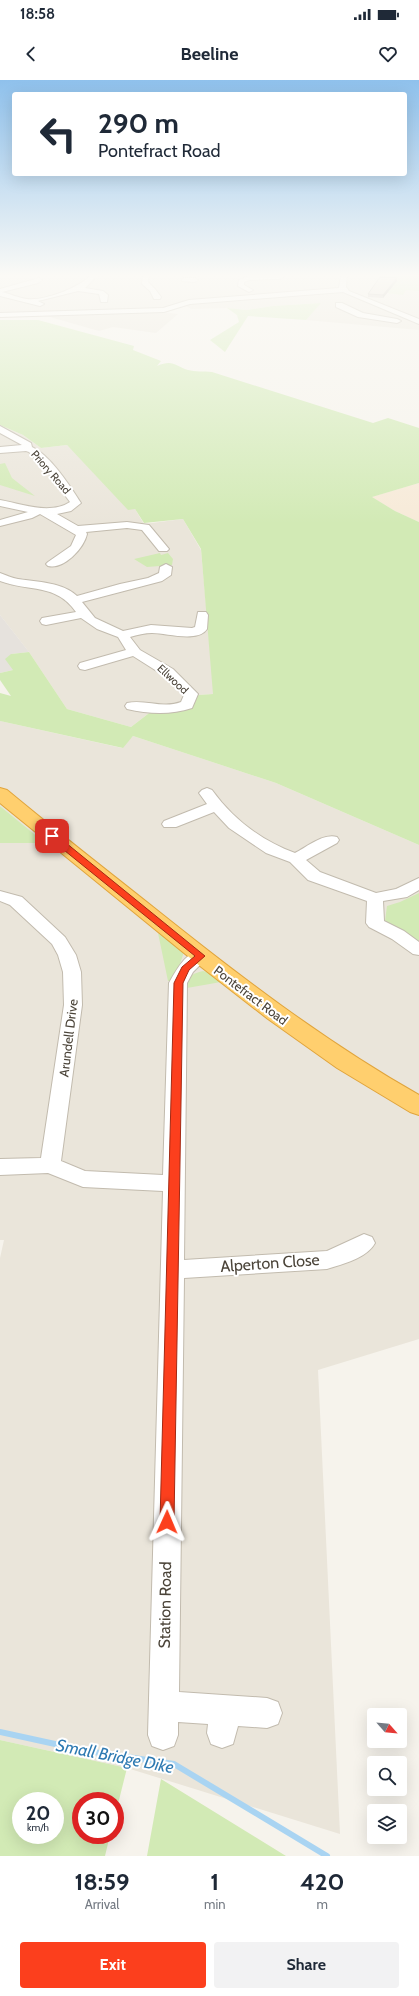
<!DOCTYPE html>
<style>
:root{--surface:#fff;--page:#f2f2f3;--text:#1f2937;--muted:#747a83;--accent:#fc3f1d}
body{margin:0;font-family:Cabin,sans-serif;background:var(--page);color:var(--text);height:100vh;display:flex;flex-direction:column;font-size:15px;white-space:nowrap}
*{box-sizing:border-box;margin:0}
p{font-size:13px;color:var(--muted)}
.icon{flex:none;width:22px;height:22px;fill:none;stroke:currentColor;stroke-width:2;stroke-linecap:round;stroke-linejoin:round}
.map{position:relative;height:1776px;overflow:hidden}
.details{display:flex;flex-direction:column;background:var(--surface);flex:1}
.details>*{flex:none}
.banner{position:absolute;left:12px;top:12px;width:395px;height:84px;border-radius:4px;box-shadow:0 4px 16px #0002;background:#fff;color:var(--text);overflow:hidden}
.needle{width:26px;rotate:117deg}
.fabs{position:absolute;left:367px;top:1628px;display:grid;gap:8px}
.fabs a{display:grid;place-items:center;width:40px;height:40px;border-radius:4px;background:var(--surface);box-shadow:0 4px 16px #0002;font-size:20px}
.speed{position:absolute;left:12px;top:1712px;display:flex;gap:8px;font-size:20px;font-weight:700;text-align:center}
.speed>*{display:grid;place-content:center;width:52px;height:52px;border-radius:50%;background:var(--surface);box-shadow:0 4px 16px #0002;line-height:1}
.speed small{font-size:10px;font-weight:400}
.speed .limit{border:6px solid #d22;background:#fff;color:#111}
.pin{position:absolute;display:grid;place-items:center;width:34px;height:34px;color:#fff;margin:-17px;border-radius:8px;box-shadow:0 2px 6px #0006}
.me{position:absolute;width:44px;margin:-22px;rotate:1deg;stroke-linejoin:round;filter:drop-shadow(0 0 3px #0008)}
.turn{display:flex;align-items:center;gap:14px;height:84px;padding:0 20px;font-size:18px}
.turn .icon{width:52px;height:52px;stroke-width:2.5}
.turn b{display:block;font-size:28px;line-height:34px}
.eta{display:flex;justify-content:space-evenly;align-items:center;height:68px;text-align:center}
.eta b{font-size:24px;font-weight:700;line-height:28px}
.cta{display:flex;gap:8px;margin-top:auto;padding:8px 20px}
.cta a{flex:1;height:46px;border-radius:4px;background:var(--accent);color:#fff;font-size:16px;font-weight:700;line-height:46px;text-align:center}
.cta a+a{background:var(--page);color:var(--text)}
.status{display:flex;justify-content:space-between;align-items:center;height:28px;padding:0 20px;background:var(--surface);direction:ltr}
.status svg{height:11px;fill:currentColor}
header{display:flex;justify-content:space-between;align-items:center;height:52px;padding:0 20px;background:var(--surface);font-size:18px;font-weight:700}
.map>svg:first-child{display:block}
</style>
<div class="status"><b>18:58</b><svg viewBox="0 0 49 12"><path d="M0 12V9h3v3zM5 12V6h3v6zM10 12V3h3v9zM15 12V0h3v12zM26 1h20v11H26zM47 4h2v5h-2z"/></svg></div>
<header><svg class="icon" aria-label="back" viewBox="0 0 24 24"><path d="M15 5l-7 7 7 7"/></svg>Beeline<svg class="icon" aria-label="heart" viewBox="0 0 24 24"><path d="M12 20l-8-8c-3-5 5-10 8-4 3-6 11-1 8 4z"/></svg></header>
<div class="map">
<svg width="419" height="1776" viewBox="0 0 419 1776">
<rect width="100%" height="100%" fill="#f6f3ec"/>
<path fill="#eae5da" d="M0,195h419v55l-113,-10 14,-17 -48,3 -25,4 -20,-2 -36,1 -5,-3 -24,6 16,2 -22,19 -43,-6 -14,4 -56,-16h-43z
M0,345l23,10 18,13 26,-3 68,64 9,15 39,-5 18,31 13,144 -15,1 -21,9 -21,3 -26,20 -64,-18 -38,-57 -29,-37z
M0,641l122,27 11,-12 143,47 143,62v494l-101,31 22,464 -213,-66 -127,-28v-482l4,-18h-4v-397h44l-44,-37z"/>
<path fill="#f7ead8" d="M419,403v39l-24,-11 -24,-14z"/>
<path fill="#e6e2dd" d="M0,535l29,37 -18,2 2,16 -13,3z"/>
<path fill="#d2eab5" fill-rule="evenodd" d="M381,195h38v16l-13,-1 -3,5 -31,-4z
M321,223l-15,17 -58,-4 -23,36 -15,-12 29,-18 -2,-7 -10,-7 20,2 25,-4z
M0,240h38l96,26 -1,4 28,11 -4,5c16,-7 18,0 31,4 7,2 16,1 24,2l161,51 15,-5 31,10v55l-47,14 23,14 24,11v323l-143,-62 -143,-47 -10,12 -123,-27v-28l11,3 -11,-16v-7l13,-3 -8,-11 6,-5 18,-2 38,57 64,18 26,-20 21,-3 21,-9 14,-1 -12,-145 -18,-30 -39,4 -9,-14 -7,1 -61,-65 -26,3 -18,-13 -23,-10z
M5,383l7,15 23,18 -35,-11v-21z
M160,473l1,2 7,-2 5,6 -1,6 -25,2 -13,-8z
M0,726l45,37h-45z
M419,813v50l-13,-10 -21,-12 2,-15 13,-4z
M158,853l19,11 7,8 -10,29h-6z
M203,891l7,2 11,9 -34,6c-3,-11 7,-15 16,-17z
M0,1660l127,28 -12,48v-15h-34v34h29l-5,21h-105zM21,1721h34v34h-34z
M161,1699l125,77h-139z"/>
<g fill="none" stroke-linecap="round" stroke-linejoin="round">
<path stroke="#a9d4f2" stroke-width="6" d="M0,1652l87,19 87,13 153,92"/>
<defs>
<path id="minor" d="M91,195h7l-13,13 18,3 5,4 -1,7h-6l-2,-8 -21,-3 -40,10 6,3 -4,2 -40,-10v-7l39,-11 3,2 -4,3 -36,9c8,2 17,6 25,7 17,2 52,-11 64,-24z
M143,195h6l-1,7 7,7 6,8 -1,2h-6l-4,-8 -8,-7z
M282,195l1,2 -3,2 -30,1 -6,2v3l9,5 -4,2 -11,-6 1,-6 10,-4z
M341,195h6l-1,12 3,4 70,28v5l-76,-32 -153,12 -26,8 -164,5v-4l163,-5 26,-8 150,-12z
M184,198h11l3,2 -3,2 -13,-1v-2z
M336,223h6l21,10 34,6 4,2 -4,2 -39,-6 -22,-10z
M0,346l31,17 1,4c19,9 38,39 49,56l-10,8 -14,3 21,12 49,-4 22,3 20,24 -2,2h-8l-17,-21 -15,-2 -41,4 1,2c-3,14 -23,36 -39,32l-2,-2 2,-2 23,-16 5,-11 -36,-21 -8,4 -32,8v-6l28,-8 -28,-6v-6c22,4 50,15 70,2l-21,-28 -20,-22 -3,-1 -26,2v-6l22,-2 -22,-12z
M166,484l6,3 -1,8 -9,6 -80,21 13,16 28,13 28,-6 41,3 3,-1 3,-15h8l2,3 -1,14c-9,14 -41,4 -55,4 -7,0 -15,2 -22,4l10,13 33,19 25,25 -6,14c-21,7 -43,6 -65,1l-2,-3 2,-3c18,-4 36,6 54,-1l3,-7 -21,-20 -30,-19 -48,14 -5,-1 -2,-3 2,-3 46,-13 -8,-13 -21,-8 -16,-11 -35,7 -4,-1 -2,-3 2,-3 34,-6c-20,-29 -47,-20 -76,-31v-8c6,2 12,5 18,6 20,3 44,3 59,17l43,-12 28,-6 11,-5 1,-6z
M207,708l5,2c21,29 50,51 83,63 12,-6 28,-20 42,-16l2,3 -2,3 -31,17 14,12 56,21 20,-4 23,-11v12l-12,7 -24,4 1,20 20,10 15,11v13l-6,-1 -21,-15 -23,-12 -3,-4 1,-22 -59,-21 -18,-18 -24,-9 -37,-25 -15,-16 -38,15h-12l-2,-3 2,-3 43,-17 -8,-11 3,-3z
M0,811l22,6 43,40 11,18 5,17 1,33 -21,156 24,10 78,4 6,-192c8,-14 19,-36 37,-31l3,4 -16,16 -6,11 -3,277 143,-9 37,-17 8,3 3,6c-8,15 -32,21 -48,26l-143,9 -5,414 88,6 11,4 4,11 -4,11 -11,4 -29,-2 -5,18 -11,4 -11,-4 -4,-11 1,-9 -30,-2v13l-4,11 -11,4 -11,-4 -4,-11 15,-544 -80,-4 -35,-14 -48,2v-16l41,-1 23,-153 -1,-33 -5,-17 -6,-11 -42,-39 -10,-4z"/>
<path id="highway" d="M0,708l7,2c48,40 97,78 146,117 85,68 171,134 266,188v20l-9,-3 -73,-44 -69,-49 -68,-53 -200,-163z"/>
</defs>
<use href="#minor" stroke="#c2bbae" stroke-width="2"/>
<use href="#highway" stroke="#e0a43c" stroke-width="2"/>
<use href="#minor" fill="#fff" fill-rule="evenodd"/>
<use href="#highway" fill="#ffcf6e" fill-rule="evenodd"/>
</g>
<path fill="#bab2a6" d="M397,198v3l-14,17 -15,-1v-3z"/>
<path fill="#979187" d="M397,198v3l-14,17v-3z"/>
<path fill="#d8cfc1" stroke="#979187" d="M380,197l17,1 -14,17 -15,-1z"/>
<linearGradient id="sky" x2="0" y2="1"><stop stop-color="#8fc1ec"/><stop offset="0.44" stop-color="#fbfaf6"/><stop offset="1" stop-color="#fbfaf6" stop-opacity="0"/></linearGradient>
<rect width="419" height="444" fill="url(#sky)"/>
<path fill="#fc3f1d" stroke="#a42913" d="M49,754h6l150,122 -16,14 -6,13 -9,539 -2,4 -5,2 -5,-2 -2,-4 14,-539 8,-16 13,-11 -146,-118z"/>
<g text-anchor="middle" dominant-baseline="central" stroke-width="4" stroke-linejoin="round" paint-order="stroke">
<g font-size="11" fill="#4b4439" stroke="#fff">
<text transform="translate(51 392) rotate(49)">Priory Road</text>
<text transform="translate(173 599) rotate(43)">Ellwood</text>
</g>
<g font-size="13" fill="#4b4439" stroke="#fff">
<text transform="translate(251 915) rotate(37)">Pontefract Road</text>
<text transform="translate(68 958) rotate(-83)">Arundell Drive</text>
</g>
<g font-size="16" fill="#4b4439" stroke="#fff">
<text transform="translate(270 1183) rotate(-4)">Alperton Close</text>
<text transform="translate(165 1525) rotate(-89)">Station Road</text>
</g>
<g font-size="17" font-style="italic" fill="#2e7ab2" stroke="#fff">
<text transform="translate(115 1676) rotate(11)">Small Bridge Dike</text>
</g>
</g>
</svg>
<div class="fabs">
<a><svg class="needle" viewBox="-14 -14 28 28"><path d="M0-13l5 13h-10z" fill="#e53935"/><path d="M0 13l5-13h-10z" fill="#747a83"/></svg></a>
<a><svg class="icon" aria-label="search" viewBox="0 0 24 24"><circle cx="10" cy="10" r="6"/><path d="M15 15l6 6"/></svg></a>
<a><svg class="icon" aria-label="layers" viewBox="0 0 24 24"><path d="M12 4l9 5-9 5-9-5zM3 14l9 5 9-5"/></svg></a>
</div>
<div class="speed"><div>20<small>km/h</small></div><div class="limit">30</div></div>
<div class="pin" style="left:52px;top:756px;background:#d93025"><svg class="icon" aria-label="arrive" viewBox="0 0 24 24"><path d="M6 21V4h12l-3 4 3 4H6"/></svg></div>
<svg class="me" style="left:167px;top:1442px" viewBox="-20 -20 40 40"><path d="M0-17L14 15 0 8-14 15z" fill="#fc3f1d" stroke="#fff" stroke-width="4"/></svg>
<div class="banner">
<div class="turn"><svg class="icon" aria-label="left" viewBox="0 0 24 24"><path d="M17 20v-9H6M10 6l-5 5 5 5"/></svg><div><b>290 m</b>Pontefract Road</div></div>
</div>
</div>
<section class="details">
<div class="eta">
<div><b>18:59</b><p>Arrival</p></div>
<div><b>1</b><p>min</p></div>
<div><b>420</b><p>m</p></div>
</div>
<div class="cta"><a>Exit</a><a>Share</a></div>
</section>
